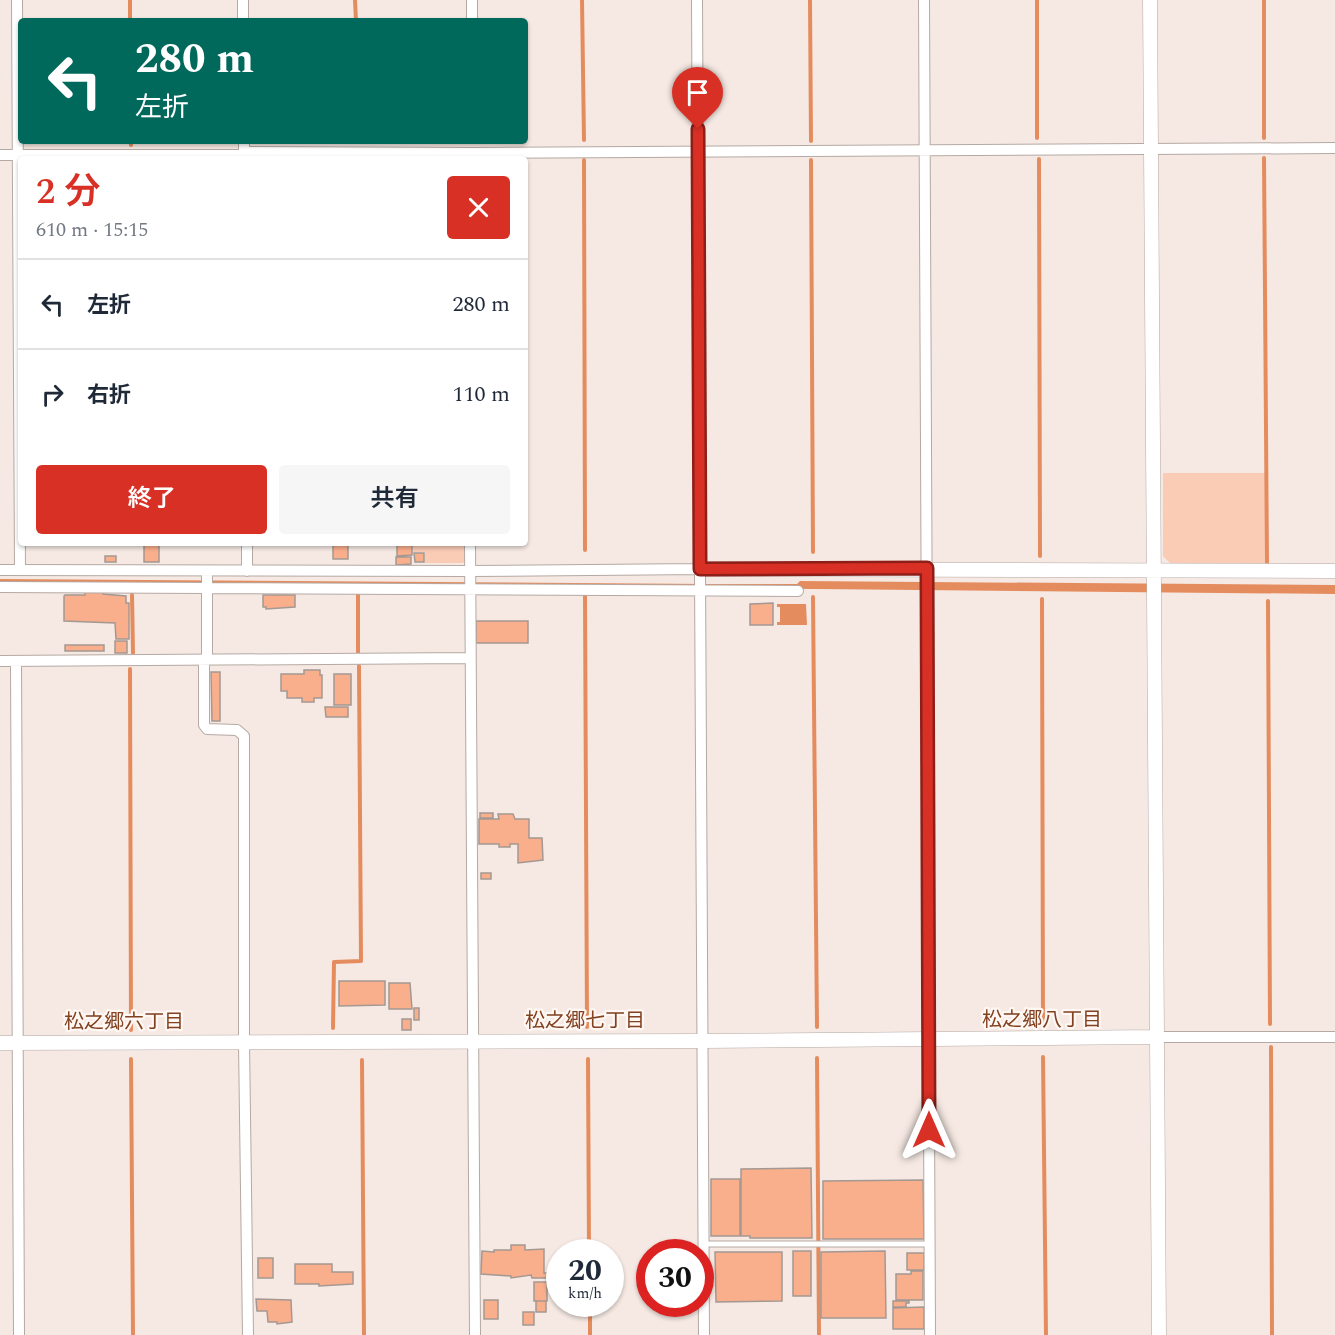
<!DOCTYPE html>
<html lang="ja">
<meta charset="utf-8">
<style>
:root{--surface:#fff;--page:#f6f6f7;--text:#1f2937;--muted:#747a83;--line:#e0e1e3;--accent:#d93025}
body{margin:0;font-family:Spectral,"Noto Sans JP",serif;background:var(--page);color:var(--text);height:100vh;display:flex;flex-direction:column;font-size:22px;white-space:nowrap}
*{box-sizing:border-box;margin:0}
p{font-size:20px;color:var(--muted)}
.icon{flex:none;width:33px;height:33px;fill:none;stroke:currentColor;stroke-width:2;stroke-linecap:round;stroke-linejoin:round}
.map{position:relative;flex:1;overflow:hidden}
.drawer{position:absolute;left:18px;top:156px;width:510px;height:390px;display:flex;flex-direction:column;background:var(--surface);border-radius:6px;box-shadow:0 2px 4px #0004}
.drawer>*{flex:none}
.hud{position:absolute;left:18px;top:18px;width:510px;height:126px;border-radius:6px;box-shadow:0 2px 4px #0004;background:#00695c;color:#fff;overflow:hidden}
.speed{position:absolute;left:546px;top:1239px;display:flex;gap:12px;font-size:30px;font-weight:700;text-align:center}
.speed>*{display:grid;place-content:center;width:78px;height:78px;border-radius:50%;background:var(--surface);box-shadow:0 2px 4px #0004;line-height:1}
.speed small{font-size:15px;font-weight:400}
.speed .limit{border:9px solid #d22;background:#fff;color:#111}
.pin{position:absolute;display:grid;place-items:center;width:51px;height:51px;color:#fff;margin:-62px -26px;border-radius:50% 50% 50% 0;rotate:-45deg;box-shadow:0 0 6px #0007}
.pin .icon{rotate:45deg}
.me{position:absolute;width:66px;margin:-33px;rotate:0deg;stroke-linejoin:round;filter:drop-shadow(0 0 4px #0008)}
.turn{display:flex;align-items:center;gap:21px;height:126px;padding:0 18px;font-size:27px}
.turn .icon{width:78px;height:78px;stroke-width:2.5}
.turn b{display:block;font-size:42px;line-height:51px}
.round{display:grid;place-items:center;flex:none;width:63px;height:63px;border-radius:6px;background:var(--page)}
.head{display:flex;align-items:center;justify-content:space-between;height:102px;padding:0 18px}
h1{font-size:36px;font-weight:600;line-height:45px;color:var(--accent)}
.button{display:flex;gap:12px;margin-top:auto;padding:12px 18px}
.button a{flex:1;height:69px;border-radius:6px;background:var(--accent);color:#fff;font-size:24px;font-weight:600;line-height:69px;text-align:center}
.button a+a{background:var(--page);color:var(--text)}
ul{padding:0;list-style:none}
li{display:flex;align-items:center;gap:18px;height:90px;padding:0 18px;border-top:2px solid var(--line)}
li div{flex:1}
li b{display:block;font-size:22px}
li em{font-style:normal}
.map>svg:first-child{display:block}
</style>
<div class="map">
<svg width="1335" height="1335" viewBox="0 0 1335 1335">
<rect width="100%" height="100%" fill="#f6e9e3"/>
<path fill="#faccb6" d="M1163,473h102l1,90h-96l-7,-7z
M413,543h54v16l-4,4h-38v-11h-12z"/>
<path fill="#e58c5f" d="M0,579l708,5h89l3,-3 535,4v9l-519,-5 -816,-5z
M777,604h29l1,21h-30v-3h3v-15h-3z"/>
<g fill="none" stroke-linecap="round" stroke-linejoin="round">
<path stroke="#e58c5f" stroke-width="4" d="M130,0v21
M355,0l1,21
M582,0l2,140
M810,0l1,141
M1037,0v138
M1264,0v138
M131,141v4
M1264,158l3,405
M1039,159l1,397
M584,160l1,390
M811,160l2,392
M132,595l1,58
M585,596l2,431
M813,597l4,430
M1042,599l1,426
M1268,601l2,423
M358,652v-57
M130,669l1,361
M333,1028l1,-66 27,-1 -2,-295
M1271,1047l1,288
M1043,1057l3,278
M817,1058l2,277
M131,1059l2,276
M588,1059l1,193
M362,1060l2,275
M590,1304v31"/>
</g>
<path fill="#f9af8c" stroke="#a49893" stroke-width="1.5" d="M144,543h15v19h-15z
M333,543h15v16h-15z
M412,544v11l-15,1v-11z
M414,553h10v9h-9z
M105,556h11v6h-11z
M396,557h15v7l-15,1z
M85,592h18v2l23,2v7h3v36h-13l-1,-16 -51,-2v-25l1,-1h20z
M263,595h32v12l-29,2v-2h-3z
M773,603v22h-23v-21z
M476,621h52v22h-52z
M115,641h12v12h-12z
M65,645h39v6h-39z
M304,670h16v5h2v23h-8v4h-12v-4h-15v-7h-6v-17h23z
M211,672h9v49h-8z
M334,674h17v31h-17z
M325,707h23v10h-22z
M480,813h13v5h-13z
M498,814h15l2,5h14v19h13l1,22 -25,3v-19h-8v3h-11v-3h-20v-25h20z
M481,873h10v6h-10z
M339,981h46v24l-46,1z
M389,983h21l2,26h-23z
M414,1008h5v12h-5z
M402,1019h9v11h-9z
M811,1168l1,70h-62v-2h-9v-67z
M711,1179h29v57h-29z
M923,1180l1,59h-101v-58z
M511,1245h14v5l19,-1v24h6v5h-18l-1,-3 -20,3v-2l-30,-2 1,-23 12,1v-2h17z
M793,1251h18v45h-18z
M885,1251l1,67h-65v-66z
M715,1252h67v49l-66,1z
M907,1253h17v17h-17z
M258,1258h15v20h-15z
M295,1264h37v8h21v12l-34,2v-2h-24z
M911,1271h12v29h-27v-26h15z
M534,1282h13v19h-13z
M256,1299l35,1 1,22 -15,2v-2h-9l-1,-11h-10z
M484,1300h14v19h-14z
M536,1301h10v11h-10z
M893,1301h16v2h-3v4h-13z
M924,1307v22h-31v-21z
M523,1312h11v13h-11z"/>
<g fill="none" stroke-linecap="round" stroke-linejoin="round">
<defs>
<path id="service" d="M703,1244h227"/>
<path id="minor" d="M17,0l3,570
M243,0v21
M472,0v21
M697,0l7,1335
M924,0l6,1335
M244,141v18
M244,152l229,1 862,-5
M0,155h244
M247,543v28
M470,543l5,792
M0,570l470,1 230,-2
M207,571v89
M0,587l798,4
M204,660v65l3,4 30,1 7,6v306l4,293
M0,661l469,-3
M16,661l3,674
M1157,1037h178"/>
<path id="tertiary" d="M1150,0l9,1335
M700,569l635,2
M0,1043l702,-2 455,-4"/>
</defs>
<use href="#service" stroke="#b5a9a3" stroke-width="7"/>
<use href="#minor" stroke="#b5a9a3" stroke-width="12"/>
<use href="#tertiary" stroke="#b5a9a3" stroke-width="15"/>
<use href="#service" stroke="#fff" stroke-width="5"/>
<use href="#minor" stroke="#fff" stroke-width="10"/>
<use href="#tertiary" stroke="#fff" stroke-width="14"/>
</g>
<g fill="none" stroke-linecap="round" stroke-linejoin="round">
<defs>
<path id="route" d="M698,129l2,440 227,-1 2,562"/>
</defs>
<use href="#route" stroke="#8d1f18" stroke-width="15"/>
<use href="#route" stroke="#d93025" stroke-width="10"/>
</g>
<g text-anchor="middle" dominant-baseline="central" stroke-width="4.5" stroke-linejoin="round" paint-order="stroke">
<g font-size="20" fill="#82411f" stroke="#fff7f3">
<text x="1042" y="1020">松之郷八丁目</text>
<text x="585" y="1021">松之郷七丁目</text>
<text x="124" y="1022">松之郷六丁目</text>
</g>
</g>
</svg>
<div class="speed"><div>20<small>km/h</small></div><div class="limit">30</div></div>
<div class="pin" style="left:698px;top:129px;background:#d93025"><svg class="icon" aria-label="arrive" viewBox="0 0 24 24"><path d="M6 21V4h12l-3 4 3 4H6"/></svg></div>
<svg class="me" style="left:929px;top:1130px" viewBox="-20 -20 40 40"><path d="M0-17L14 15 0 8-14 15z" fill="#d93025" stroke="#fff" stroke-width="4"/></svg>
<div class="hud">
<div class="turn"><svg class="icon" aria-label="left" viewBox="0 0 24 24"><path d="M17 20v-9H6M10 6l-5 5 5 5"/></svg><div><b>280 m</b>左折</div></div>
</div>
<section class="drawer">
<div class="head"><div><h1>2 分</h1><p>610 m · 15:15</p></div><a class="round" style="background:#d93025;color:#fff"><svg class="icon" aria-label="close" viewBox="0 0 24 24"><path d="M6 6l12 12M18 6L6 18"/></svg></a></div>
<ul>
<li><svg class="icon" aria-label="left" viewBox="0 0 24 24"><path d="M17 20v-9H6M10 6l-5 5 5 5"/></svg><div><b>左折</b></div><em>280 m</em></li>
<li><svg class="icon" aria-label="right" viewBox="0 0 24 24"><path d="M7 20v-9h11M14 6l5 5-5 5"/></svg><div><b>右折</b></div><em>110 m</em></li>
</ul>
<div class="button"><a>終了</a><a>共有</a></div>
</section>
</div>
